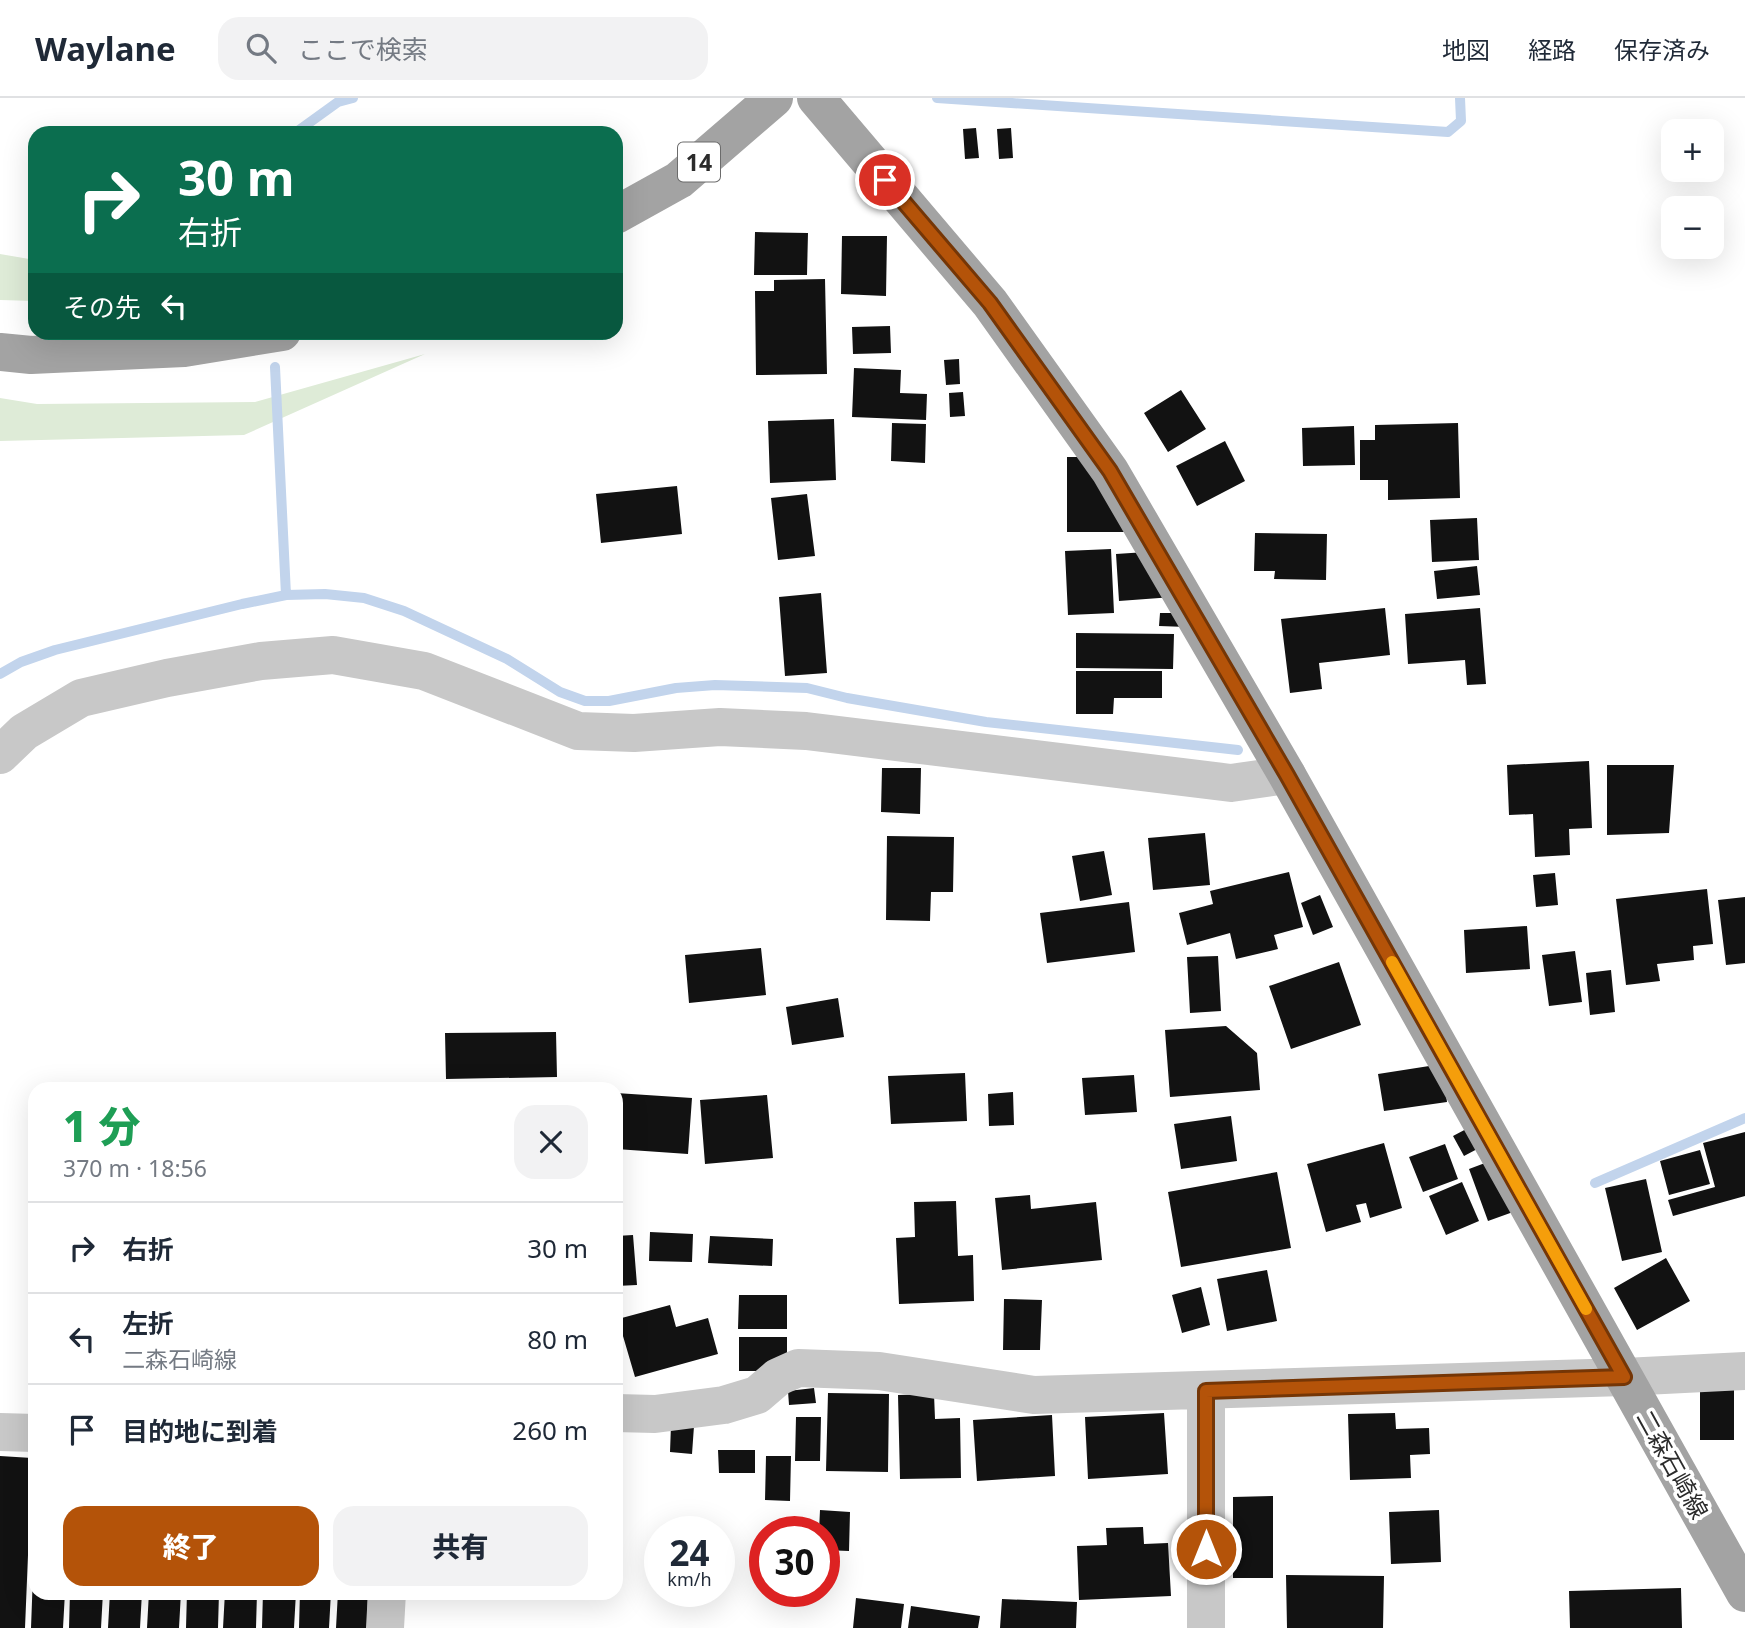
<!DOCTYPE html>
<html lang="ja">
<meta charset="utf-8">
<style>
:root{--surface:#fff;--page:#f2f2f3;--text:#1f2937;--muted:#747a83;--line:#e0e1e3;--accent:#b45309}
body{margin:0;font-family:"Noto Sans","Noto Sans JP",sans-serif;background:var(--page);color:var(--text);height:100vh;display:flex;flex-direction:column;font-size:26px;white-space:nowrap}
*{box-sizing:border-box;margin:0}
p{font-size:23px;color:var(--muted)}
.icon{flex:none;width:38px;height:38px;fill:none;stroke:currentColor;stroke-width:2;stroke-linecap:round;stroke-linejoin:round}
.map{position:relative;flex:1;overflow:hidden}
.side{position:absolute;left:28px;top:984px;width:595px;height:518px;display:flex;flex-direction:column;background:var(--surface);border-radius:21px;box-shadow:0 7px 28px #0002}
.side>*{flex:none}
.guide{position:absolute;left:28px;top:28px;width:595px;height:214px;border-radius:21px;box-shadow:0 7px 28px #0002;background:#0b6e4f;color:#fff;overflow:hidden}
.buttons{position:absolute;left:1661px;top:21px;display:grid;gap:14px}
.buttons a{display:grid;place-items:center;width:63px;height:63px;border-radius:14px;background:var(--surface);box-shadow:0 7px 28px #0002;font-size:35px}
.speed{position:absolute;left:644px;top:1418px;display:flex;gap:14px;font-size:35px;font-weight:700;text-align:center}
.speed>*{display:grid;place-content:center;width:91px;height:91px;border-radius:50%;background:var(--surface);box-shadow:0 7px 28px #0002;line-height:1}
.speed small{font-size:18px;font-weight:400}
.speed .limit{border:10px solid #d22;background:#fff;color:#111}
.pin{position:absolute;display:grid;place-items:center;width:60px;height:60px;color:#fff;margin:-30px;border:4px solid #fff;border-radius:50%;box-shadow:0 2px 7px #0007}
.me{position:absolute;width:77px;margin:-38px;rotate:0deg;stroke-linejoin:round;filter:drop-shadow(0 0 5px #0008)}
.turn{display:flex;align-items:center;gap:24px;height:147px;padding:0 35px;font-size:32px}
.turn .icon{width:91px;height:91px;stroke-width:2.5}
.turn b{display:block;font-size:49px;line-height:60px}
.then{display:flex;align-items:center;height:66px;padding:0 35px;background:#0003;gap:14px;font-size:26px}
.round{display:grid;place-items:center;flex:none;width:74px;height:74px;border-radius:21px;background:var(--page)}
.headline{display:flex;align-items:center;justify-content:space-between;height:119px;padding:0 35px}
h1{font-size:42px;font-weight:800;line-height:52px;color:#1e9e55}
.primary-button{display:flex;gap:14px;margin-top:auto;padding:14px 35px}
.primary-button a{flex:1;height:80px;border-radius:21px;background:var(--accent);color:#fff;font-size:28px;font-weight:800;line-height:80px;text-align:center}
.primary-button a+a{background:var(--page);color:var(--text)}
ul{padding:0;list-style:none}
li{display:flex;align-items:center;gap:21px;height:91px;padding:0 35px;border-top:2px solid var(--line)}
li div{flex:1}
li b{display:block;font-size:26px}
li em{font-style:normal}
header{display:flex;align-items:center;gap:42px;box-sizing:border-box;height:98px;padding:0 35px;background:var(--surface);border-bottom:2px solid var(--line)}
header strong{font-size:33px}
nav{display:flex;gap:38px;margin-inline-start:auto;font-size:24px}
.search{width:490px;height:63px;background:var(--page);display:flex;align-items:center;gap:18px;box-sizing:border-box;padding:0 24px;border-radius:21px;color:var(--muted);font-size:26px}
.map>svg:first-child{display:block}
</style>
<header>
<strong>Waylane</strong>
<div class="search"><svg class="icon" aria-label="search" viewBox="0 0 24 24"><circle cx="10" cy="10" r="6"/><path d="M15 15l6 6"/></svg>ここで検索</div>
<nav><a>地図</a><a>経路</a><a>保存済み</a></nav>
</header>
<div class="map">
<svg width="1745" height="1530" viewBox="0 0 1745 1530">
<rect width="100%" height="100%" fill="#fff"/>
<path fill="#deebd7" d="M0,156l35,6v41l-35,-1z
M425,256l-181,81 -244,6v-43l37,6 218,-2z"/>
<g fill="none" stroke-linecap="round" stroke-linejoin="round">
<path stroke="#c2d4ec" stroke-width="10" d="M937,0l511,34 13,-11 -1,-23
M295,35l43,-31 15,-4
M275,269l11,228
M0,576l21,-12 34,-12 187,-46 44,-9 39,-1 39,4 40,13 103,48 53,33 25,9h24l67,-13 39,-3 92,3 40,10 139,24 252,28
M1595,1085l150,-65"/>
</g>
<path fill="#121212" d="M976,30l3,30 -14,1 -2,-30z
M1011,30l2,30 -14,1 -2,-30z
M755,134l53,1 -1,42h-53z
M842,138h45l-1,60 -45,-2z
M825,181l2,95 -71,1 -1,-84h19v-11z
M890,228l1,27 -38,1 -1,-27z
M959,261l1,25 -14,1 -2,-25z
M854,270l47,2 -1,23 27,1 -1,26 -74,-3z
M1181,292l25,39 -38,23 -24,-39z
M963,294l2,24 -15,1 -1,-24z
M834,321l2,61 -66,3 -2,-62z
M892,325l34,1 -1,39 -34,-2z
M1458,325l2,75 -72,2v-20h-28v-40h15v-15z
M1354,328l1,39 -52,1 -1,-38z
M1225,343l20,40 -48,25 -21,-40z
M1067,359h15l43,75h-58z
M677,388l5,48 -81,9 -5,-49z
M807,396l8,62 -37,4 -7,-62z
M1477,420l2,42 -47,2 -2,-42z
M1255,435l72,1 -1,46 -52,-1 1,-8h-21z
M1111,451l3,64 -46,2 -3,-64z
M1146,454l27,45 -54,4 -3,-47z
M1477,468l3,29 -43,4 -3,-28z
M821,495l6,80 -42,3 -6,-79z
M1385,510l5,47 -71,8 3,26 -32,4 -9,-74z
M1480,510l6,76 -19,1 -2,-25 -57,4 -3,-50z
M1160,515h28l-1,14 -28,-1z
M1076,535l98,1 -1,35 -97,-1z
M1076,573h86v27h-48l-1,16h-37z
M1589,663l3,67 -23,1 1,26 -35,2 -2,-43 -24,1 -2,-50z
M1607,667h67l-5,68 -62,2z
M882,670h39l-1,46 -39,-2z
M1205,735l5,52 -57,5 -5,-52z
M887,738l67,1 -1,55h-22l-1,29 -44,-1z
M1104,753l8,44 -32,6 -8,-45z
M1289,774l14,55 -29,8 4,14 -42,10 -6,-26 -43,12 -8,-32 34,-9 -3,-13z
M1555,775l3,32 -22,2 -3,-32z
M1707,791l6,55 -20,2 1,14 -37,4 3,17 -34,4 -10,-86z
M1320,797l13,32 -20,8 -12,-32z
M1745,799v66l-19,2 -8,-65z
M1129,804l6,50 -88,11 -7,-50z
M1527,828l3,43 -64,4 -2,-43z
M761,850l5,47 -77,8 -4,-48z
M1575,853l7,51 -33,4 -7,-51z
M1218,858l3,55 -31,2 -3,-56z
M1339,864l22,63 -70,24 -22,-63z
M1611,872l4,42 -25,3 -4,-42z
M838,900l6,39 -52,8 -6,-38z
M1226,928l31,27 3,37 -90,7 -5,-67z
M556,934l1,45 -111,2 -1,-46z
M1442,966l5,38 -63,9 -6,-37z
M965,975l2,48 -76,3 -3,-48z
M1134,977l3,37 -52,3 -3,-37z
M1013,994l1,33 -25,1 -1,-32z
M616,995l76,5 -4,56 -72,-5z
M767,997l6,63 -68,6 -5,-64z
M1231,1018l6,45 -56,8 -7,-45z
M1470,1029l11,20 -17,9 -11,-20z
M1745,1034v64l-72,20 -5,-16 47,-13 -12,-44z
M1384,1045l18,65 -32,10 -4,-15 -10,2 5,17 -35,10 -19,-68z
M1445,1046l13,35 -35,13 -14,-35z
M1700,1052l10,34 -41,11 -9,-34z
M1493,1062l20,52 -25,9 -19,-52z
M1277,1074l14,76 -110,19 -13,-75z
M1646,1081l16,73 -40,9 -17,-73z
M1462,1084l17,39 -33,14 -17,-39z
M1030,1097l1,14 65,-7 6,58 -100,10 -7,-72z
M956,1103l2,55 15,-1 1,46 -75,3 -3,-66 19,-1 -1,-35z
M650,1134l43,2 -1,28 -43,-1z
M633,1137l4,50 -21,1v-50z
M710,1138l63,3 -1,27 -64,-3z
M1666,1160l24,43 -53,29 -23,-42z
M1267,1172l10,51 -50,10 -10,-52z
M1201,1189l9,38 -28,8 -10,-38z
M739,1197h48v34h-49z
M1004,1201l38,1 -2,50h-37z
M670,1207l6,22 32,-9 10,36 -83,23 -17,-58z
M739,1239h48v34h-48z
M1700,1289h34v53h-34z
M814,1290l2,15 -27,2 -1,-14z
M828,1295l61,1 -1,78 -62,-1z
M934,1296l1,25 25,-1 1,60 -61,1 -2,-84z
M1164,1315l4,61 -80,5 -3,-62z
M1395,1315l1,16 33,-1 1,26 -20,1 1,23 -61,2 -2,-66z
M1052,1317l3,61 -78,5 -4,-61z
M796,1319h25l-1,44h-25z
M671,1327l23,1 -2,28 -22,-2z
M718,1352h37v23h-36z
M0,1358l32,2 -7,170h-25z
M766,1358h25l-1,45 -25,-1z
M1273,1398v82h-40v-81z
M820,1412l30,2 -1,39 -25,-1v-19h-5z
M1439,1412l2,52 -50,2 -2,-52z
M1143,1429l1,17 24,-1 3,53 -92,4 -2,-54 30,-1 -1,-17z
M33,1476h2v18h30l-2,36h-32z
M1286,1477l98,1 -1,52h-96z
M1681,1490l1,40h-112l-1,-37z
M70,1494h33l-2,36h-32z
M110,1494h32l-2,36h-32z
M149,1494h32l-2,36h-32z
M187,1494h32l-1,36h-32z
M225,1494h32l-1,36h-33z
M263,1494h33l-2,36h-32z
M300,1494h31l-2,36h-30z
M338,1494h30l-1,36h-31z
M856,1500l48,6 -3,24h-48z
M1002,1501l75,3 -1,26h-76z
M911,1508l69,10 -2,12h-70z"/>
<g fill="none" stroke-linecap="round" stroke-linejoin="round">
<path stroke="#c8c8c8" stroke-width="38" d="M0,657l24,-23 57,-34 86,-20 94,-17 72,-6 91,16 154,60 56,2 86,-6 86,4 425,52 56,-8
M1206,1293v237
M616,1315l39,1 69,-9 33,-10 21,-18 20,-9 81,3 155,24 590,-18 121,-6
M0,1334l35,1
M385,1530l2,-36"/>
<path stroke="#a3a3a3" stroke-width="38" d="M816,0l174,205 120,168 177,304 458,818
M616,117l63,-35 95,-82
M0,254l31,3 153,-7 98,-16"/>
</g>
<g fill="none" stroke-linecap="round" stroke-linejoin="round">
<defs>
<path id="route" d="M885,82l105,123 120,168 177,304 337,602 -418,14v158"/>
</defs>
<use href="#route" stroke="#753606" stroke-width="18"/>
<use href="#route" stroke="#b45309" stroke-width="12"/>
<path stroke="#f59e0b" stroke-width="12" d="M1392,864l194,347"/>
</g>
<g text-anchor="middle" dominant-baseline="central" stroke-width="7" stroke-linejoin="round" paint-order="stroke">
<rect fill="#fff" stroke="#6b6b6b" stroke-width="2" x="678" y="44.5" width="42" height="39" rx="5"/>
<g font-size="23" font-weight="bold" fill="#2b2b2b">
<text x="699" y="64">14</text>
</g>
<g font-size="24" fill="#2b2b2b" stroke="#fff">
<text transform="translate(1673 1366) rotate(61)">二森石崎線</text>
</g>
</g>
</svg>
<div class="buttons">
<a>+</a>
<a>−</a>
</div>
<div class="speed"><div>24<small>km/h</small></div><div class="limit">30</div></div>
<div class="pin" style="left:885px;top:82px;background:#d93025"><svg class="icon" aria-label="arrive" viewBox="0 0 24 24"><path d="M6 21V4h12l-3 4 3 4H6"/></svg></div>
<svg class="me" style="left:1206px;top:1451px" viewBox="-20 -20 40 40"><circle r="17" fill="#b45309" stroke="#fff" stroke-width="3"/><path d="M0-11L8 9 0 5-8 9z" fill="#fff"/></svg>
<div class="guide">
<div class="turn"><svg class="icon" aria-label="right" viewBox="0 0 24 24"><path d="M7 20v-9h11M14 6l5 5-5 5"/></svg><div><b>30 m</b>右折</div></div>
<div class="then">その先<svg class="icon" aria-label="left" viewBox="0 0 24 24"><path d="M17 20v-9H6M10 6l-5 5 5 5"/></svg></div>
</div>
<section class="side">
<div class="headline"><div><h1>1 分</h1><p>370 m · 18:56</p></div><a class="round"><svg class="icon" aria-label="close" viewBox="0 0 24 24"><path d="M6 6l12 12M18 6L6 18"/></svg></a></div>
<ul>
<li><svg class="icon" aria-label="right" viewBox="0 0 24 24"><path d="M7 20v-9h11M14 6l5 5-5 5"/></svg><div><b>右折</b></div><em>30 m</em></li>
<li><svg class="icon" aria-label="left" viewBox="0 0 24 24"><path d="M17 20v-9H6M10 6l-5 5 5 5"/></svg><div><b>左折</b><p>二森石崎線</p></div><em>80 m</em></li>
<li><svg class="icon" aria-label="arrive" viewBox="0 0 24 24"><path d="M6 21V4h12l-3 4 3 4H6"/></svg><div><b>目的地に到着</b></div><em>260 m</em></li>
</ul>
<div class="primary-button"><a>終了</a><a>共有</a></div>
</section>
</div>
